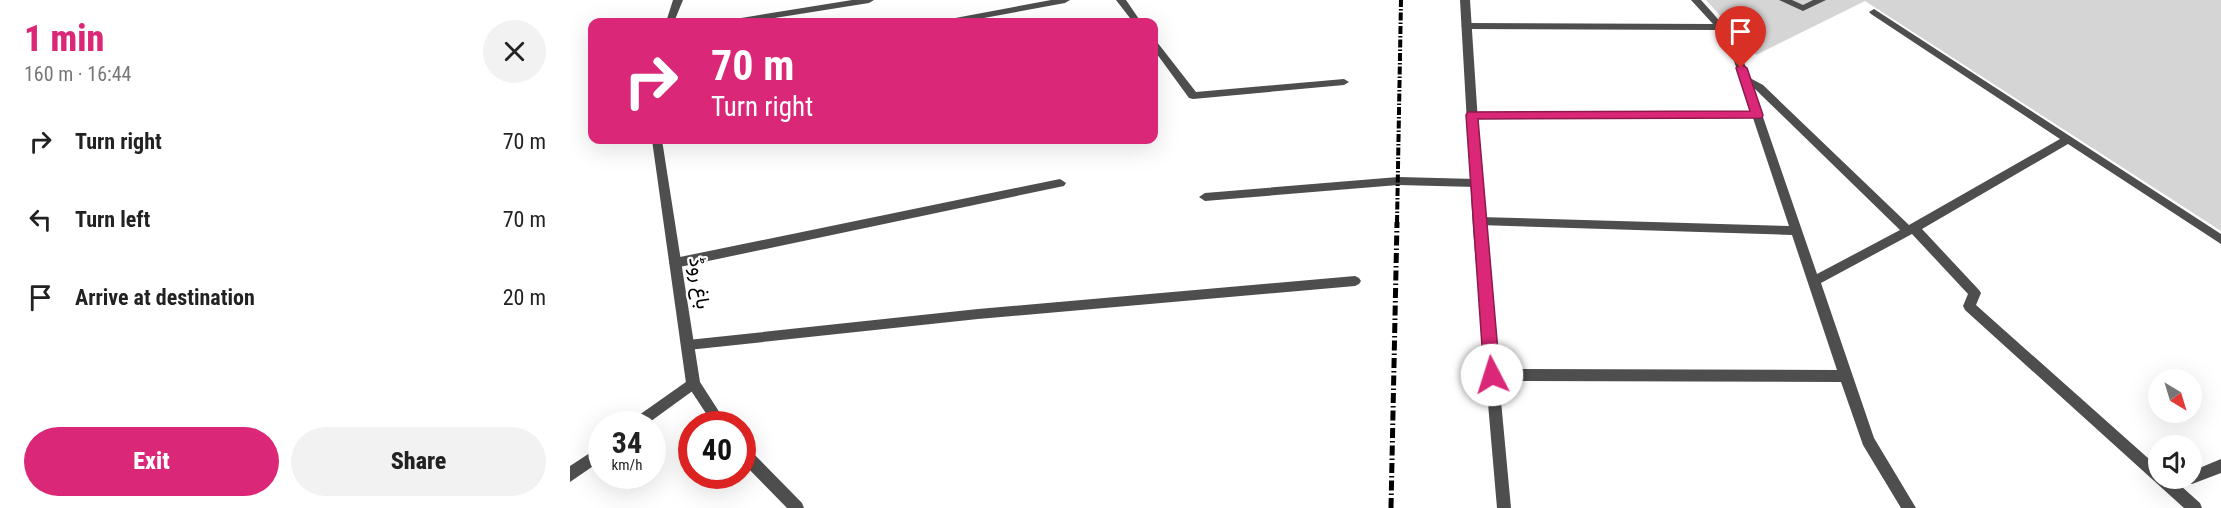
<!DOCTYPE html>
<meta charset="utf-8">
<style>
:root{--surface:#fff;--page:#f2f2f2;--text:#222;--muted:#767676;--accent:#db2777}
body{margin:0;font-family:"Roboto Condensed",Vazirmatn,sans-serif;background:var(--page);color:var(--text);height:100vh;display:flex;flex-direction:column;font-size:22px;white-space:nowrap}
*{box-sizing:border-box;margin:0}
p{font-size:20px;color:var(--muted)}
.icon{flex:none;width:33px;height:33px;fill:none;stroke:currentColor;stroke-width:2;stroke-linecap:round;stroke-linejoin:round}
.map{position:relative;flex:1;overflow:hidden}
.sheet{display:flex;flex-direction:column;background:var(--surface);width:570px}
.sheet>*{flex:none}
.guide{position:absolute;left:18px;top:18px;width:570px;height:126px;border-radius:12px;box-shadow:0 6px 24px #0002;background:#db2777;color:#fff;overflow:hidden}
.needle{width:39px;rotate:142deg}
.tools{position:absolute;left:1578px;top:369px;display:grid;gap:12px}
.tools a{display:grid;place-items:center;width:54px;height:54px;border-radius:50%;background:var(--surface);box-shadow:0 6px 24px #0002;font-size:30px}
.speed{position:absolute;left:18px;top:411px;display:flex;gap:12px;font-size:30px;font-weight:700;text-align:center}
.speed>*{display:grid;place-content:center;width:78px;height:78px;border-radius:50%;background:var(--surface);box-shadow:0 6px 24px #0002;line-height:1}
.speed small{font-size:15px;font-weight:400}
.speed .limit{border:9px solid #d22;background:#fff;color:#111}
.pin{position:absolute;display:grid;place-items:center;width:51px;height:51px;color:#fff;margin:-62px -26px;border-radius:50% 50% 50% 0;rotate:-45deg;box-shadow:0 0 6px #0007}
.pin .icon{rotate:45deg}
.me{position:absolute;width:66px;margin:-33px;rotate:355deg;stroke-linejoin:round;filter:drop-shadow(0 0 4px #0008)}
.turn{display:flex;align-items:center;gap:21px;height:126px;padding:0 24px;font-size:27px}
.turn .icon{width:78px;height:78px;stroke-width:2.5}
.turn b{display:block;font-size:42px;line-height:51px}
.round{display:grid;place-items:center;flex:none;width:63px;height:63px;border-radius:32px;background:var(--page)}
.headline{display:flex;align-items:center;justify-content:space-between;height:102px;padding:0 24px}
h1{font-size:36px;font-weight:800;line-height:45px;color:var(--accent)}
.cta{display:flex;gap:12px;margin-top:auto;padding:12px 24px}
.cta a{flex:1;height:69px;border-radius:36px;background:var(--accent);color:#fff;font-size:24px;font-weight:800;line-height:69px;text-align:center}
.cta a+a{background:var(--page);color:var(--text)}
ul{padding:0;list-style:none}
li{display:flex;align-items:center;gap:18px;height:78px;padding:0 24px}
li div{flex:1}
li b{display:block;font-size:22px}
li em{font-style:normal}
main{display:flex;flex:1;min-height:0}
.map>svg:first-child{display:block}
</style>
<main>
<section class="sheet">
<div class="headline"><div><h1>1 min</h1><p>160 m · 16:44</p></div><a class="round"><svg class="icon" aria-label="close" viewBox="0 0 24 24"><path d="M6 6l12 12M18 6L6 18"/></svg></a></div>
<ul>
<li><svg class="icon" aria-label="right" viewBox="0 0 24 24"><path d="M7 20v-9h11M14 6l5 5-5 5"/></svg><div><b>Turn right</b></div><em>70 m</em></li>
<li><svg class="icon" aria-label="left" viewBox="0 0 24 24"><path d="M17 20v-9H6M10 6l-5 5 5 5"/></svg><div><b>Turn left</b></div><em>70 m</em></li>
<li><svg class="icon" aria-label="arrive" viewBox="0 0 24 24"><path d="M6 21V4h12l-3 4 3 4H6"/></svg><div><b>Arrive at destination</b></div><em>20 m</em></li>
</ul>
<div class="cta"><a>Exit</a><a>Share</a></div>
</section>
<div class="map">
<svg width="1651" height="508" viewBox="0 0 1651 508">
<rect width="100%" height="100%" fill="#fff"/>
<path fill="#d5d5d5" d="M1136,0h515v231l-356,-230 -109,54z"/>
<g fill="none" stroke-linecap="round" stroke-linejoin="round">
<path fill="#4e4e4e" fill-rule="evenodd" d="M1209,0h13l11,5 10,-5h13l-23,11z"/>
<path fill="#4e4e4e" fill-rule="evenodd" d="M282,0h22l-5,3 -120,19h-19l5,-3z
M481,0h19l-5,3 -103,19h-17l5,-3z
M546,0h10l15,22h-8z
M1121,0h10c25,27 37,44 49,78l13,7 146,140 151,-86 -189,-125 -2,-2 5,-3 347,225v10l-153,-100 -146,85 57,61 2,3 -5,12 182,162v11h14l28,25 2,5h-18l-219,-198 -2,-4 5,-12 -56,-60 -91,49 53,155 42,70h-15l-38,-63 -22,-63 -349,-1 -5,-2 -2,-4 2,-4 5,-2 345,1 -45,-135 -313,-10 -6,-4 6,-4 310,9 -36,-108h-281l-5,-3 5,-3h279l-19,-57 -14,-25 -252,-1 -5,-3 5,-3 247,1zM1183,88l2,1 145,141 -83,44z
M584,41l3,1 39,50 148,-13 5,3 -5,3 -151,14 -4,-1 -35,-48z
M828,177l78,2 6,4 -6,4 -78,-2 -193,16 -6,-4 6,-4z
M490,179l6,4 -2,3 -389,82 -4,-2 -2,-3 2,-3 4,-2z
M785,276l4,2 2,3 -2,3 -4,2 -377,33 -290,31 -5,-1 -2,-4 2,-4 5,-1 290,-31z
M123,377l5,2 2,4 -2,4 -51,37h-17l2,-4z
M32,445v15l-32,22v-16z
M1651,459v14l-29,11 -5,-2 -2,-4h7v-7z"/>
<path fill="#4e4e4e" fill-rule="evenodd" d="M103,0h10l-9,22h-8z
M890,0h10l15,229 26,279h-14l-24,-279z
M82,140h10l38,242 27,42h-14l-27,-41z
M172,446l5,1 55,56 2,5h-17l-45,-46z"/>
<path stroke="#000" stroke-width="4" stroke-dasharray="8 2 1.5 2" stroke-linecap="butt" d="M827,223l4,-223"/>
<path stroke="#000" stroke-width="5" stroke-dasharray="10 3 1.5 3" stroke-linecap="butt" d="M821,508l6,-286"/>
</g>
<path fill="#db2777" stroke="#8e194d" stroke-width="1.5" d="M1171,64l6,4 16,47 -1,3 -284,1 22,256 -3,4 -5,2 -5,-2 -3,-4 -18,-260 2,-3 282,-1 -14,-43z"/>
<g text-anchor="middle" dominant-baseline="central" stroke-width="4.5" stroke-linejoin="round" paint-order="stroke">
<g font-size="20" fill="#000" stroke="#fff">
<text transform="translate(130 283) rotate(81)">باغ روڈ</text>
</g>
</g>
</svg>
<div class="tools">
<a><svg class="needle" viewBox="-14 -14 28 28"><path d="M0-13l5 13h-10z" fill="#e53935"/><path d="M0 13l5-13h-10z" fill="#767676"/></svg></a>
<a><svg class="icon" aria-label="sound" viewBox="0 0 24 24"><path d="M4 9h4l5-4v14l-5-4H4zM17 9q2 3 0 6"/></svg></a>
</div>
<div class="speed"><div>34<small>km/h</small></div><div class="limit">40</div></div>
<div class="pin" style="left:1171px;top:68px;background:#d93025"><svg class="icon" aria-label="arrive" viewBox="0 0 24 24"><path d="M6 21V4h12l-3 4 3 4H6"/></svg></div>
<svg class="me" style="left:922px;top:375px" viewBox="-20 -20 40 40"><circle r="19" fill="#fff"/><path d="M0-13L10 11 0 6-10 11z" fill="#db2777"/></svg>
<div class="guide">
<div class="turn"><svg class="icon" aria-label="right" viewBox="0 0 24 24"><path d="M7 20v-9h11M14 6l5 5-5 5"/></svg><div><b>70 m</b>Turn right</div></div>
</div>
</div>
</main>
